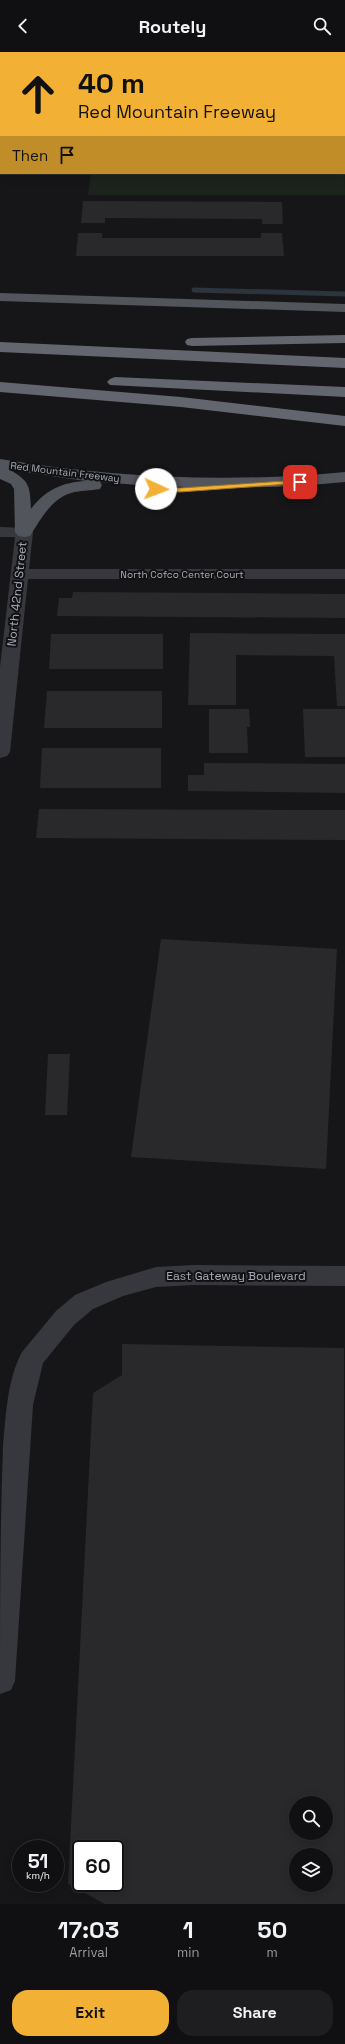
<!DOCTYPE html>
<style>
:root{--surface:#101012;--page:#1e1e20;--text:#f1f3f6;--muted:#9c9d9f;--line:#303032;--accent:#f2b134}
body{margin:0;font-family:"Space Grotesk",sans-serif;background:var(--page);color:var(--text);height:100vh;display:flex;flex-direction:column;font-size:15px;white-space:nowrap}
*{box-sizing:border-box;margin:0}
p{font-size:13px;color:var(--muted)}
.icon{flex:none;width:22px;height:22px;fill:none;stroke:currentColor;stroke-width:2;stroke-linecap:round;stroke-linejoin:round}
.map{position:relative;height:1852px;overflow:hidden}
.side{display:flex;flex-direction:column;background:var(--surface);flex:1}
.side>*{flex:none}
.banner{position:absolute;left:0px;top:0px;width:345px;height:122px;box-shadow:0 2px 10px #0003,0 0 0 1px var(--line);background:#f2b134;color:#111;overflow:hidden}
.fabs{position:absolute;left:289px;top:1744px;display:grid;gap:8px}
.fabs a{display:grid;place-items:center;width:44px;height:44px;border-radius:50%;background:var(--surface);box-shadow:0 2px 10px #0003,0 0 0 1px var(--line);font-size:20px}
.speed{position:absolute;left:12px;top:1788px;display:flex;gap:8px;font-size:20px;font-weight:700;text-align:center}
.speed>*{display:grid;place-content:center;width:52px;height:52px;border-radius:50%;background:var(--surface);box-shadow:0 2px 10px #0003,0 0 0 1px var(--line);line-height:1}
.speed small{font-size:10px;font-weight:400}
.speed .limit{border:2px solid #111;border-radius:6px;background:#fff;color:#111}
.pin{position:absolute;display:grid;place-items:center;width:34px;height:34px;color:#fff;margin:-17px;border-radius:8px;box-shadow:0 2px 6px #0006}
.me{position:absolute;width:44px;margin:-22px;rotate:92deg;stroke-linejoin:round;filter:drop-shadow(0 0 3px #0008)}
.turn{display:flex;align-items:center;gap:14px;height:84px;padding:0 12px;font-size:18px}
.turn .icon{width:52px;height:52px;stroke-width:2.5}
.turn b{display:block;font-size:28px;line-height:34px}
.then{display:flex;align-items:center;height:38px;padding:0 12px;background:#0003;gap:8px;font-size:15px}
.eta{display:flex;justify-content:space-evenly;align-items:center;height:68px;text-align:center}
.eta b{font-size:24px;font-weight:800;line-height:28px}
.button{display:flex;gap:8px;margin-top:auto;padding:8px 12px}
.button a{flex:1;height:46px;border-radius:16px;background:var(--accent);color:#111;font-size:16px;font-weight:800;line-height:46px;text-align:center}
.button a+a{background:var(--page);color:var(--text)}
header{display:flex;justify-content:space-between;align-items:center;height:52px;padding:0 12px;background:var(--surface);font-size:18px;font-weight:800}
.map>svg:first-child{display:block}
</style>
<header><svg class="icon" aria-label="back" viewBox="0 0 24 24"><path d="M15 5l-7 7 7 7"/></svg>Routely<svg class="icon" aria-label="search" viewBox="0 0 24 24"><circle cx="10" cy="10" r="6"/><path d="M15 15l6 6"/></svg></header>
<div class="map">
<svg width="345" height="1852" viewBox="0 0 345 1852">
<rect width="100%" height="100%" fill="#161618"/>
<path fill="#1c231d" d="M344,89l1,54h-257l3,-22h253z"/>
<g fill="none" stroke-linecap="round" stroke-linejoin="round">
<path stroke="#2c353c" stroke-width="5" d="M194,238l151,4"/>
</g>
<path fill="#29292c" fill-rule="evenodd" d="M83,149l199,1 1,22h-21v-5l-157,-1v5h-24z
M78,181h24v5h159v-5h21l2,23h-208z
M73,540l272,2v24l-288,-2 2,-18h13z
M190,581l155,1v72h-8l-3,-50 -98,-1v50h-48z
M51,582h112v35h-114z
M47,639h115v37h-118z
M209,657h40l1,18h-3l1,26h-39z
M303,657h42v48h-40z
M42,696h119v40h-121z
M204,711l141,1v29l-157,-2v-16h16z
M39,757l306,1v30l-309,-2z
M161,887l176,10 -11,220 -195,-12z
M48,1002h22l-3,61h-22z
M122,1292l222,4 1,556h-240l-37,-20 25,-491 29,-18zM296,1751h30v30h-30zM81,1797h34v34h-34zM296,1803h30v30h-30z"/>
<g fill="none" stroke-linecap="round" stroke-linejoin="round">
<path fill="#37383d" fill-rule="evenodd" d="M0,37h1v8h-1z
M0,102h1v8h-1z
M0,475l30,1 3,4 -4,37h316v10h-317l-18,173 -3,4 -7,2v-91l15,-130h-15z
M193,1213l152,1v20l-152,-1 -37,2 -33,9 -30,13 -19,16 -31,38 -10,42 -18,276 -4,9 -11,4c0,-82 0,-165 3,-248 3,-31 4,-66 19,-94l34,-41 19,-16 31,-13 50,-15z"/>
<path fill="#53555c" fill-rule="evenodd" d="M0,241l345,11v8l-345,-11z
M0,407c113,19 230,24 345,13v10c-81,8 -163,7 -245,0l2,3 -2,4c-10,2 -19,1 -29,4 -20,6 -30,26 -41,43l-6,1 -6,-1 -3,-4 -1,-43 -3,-5 -11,-5zM10,418l76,11c-23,1 -41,9 -55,28 -1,-22 -1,-28 -21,-39z"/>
<path fill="#63666e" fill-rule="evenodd" d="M345,283v8l-153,3 -5,-1 -2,-3 2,-3 5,-1z
M0,290l345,16v10l-345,-16z
M115,325l230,10v10l-235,-12 -3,-3 3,-3z
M0,330l181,15 164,19v10l-164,-19 -181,-15z"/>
</g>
<path fill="#f2b134" stroke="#9d7322" d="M300,428l3,2 -1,1 -122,9 -24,-1 -4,-2 4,-2 24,1z"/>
<g text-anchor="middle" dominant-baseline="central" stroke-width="4" stroke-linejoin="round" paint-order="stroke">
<g font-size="10" fill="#a8adb8" stroke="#111113">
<text transform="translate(65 420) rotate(7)">Red Mountain Freeway</text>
<text x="182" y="522">North Cofco Center Court</text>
</g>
<g font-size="12" fill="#a8adb8" stroke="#111113">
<text transform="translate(17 542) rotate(-84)">North 42nd Street</text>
<text x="236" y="1224">East Gateway Boulevard</text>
</g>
</g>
</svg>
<div class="fabs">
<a><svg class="icon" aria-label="search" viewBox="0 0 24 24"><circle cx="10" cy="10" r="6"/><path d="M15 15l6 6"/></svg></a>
<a><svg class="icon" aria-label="layers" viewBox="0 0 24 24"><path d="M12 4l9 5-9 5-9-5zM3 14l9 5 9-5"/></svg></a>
</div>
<div class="speed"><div>51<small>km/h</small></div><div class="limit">60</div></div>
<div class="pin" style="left:300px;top:430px;background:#d93025"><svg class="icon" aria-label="arrive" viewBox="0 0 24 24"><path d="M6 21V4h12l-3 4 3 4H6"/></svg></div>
<svg class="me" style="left:156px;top:437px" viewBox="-20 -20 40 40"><circle r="19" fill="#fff"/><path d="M0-13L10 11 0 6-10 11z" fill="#f2b134"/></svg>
<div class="banner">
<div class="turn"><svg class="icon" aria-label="ahead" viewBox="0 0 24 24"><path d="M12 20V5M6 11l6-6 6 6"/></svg><div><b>40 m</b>Red Mountain Freeway</div></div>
<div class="then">Then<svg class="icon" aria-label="arrive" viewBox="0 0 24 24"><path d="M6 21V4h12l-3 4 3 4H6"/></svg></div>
</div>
</div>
<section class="side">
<div class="eta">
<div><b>17:03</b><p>Arrival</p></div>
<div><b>1</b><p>min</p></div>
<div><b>50</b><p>m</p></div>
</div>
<div class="button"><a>Exit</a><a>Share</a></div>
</section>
